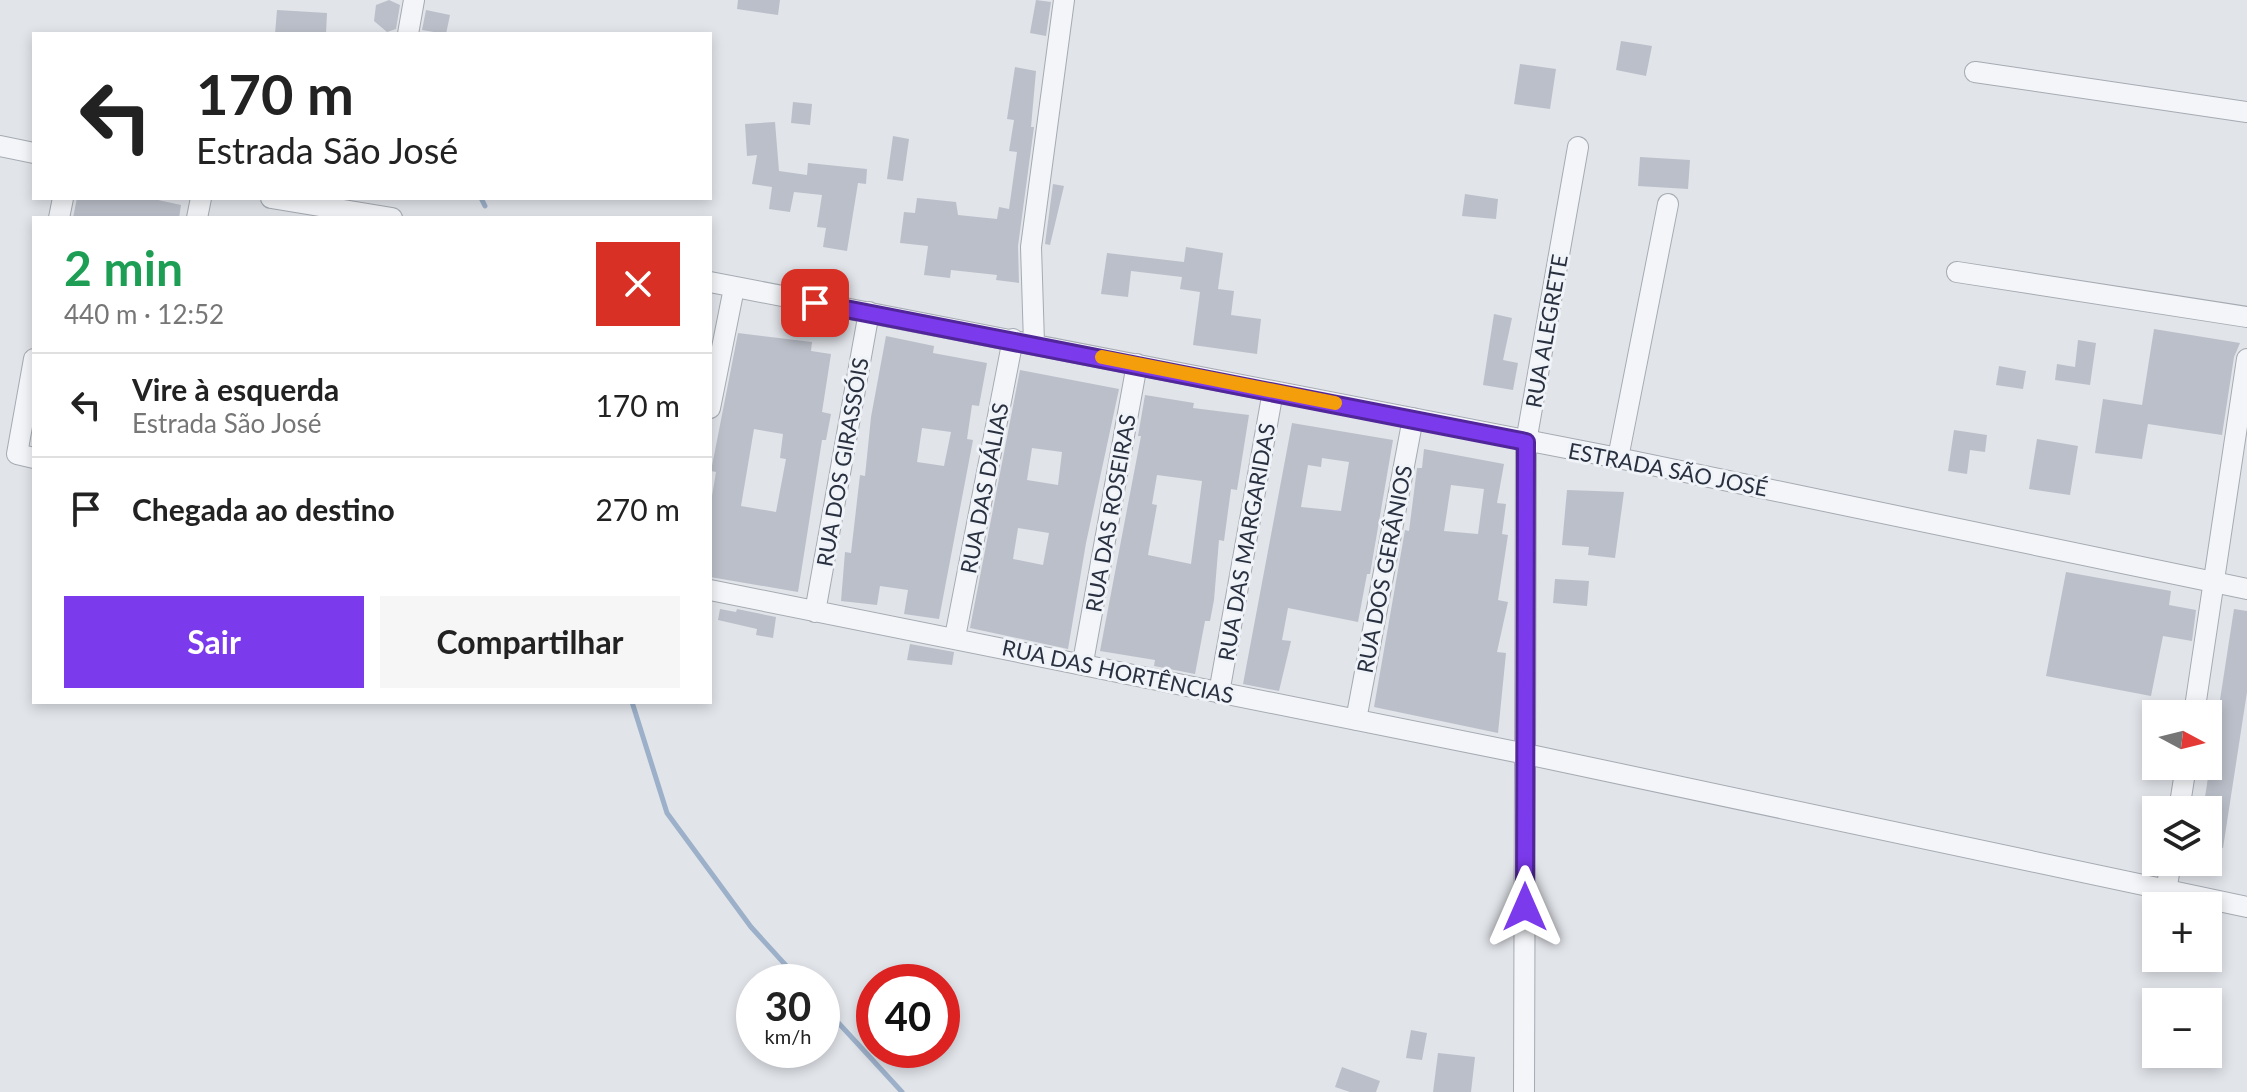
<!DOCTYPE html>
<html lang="pt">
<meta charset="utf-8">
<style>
:root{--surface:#fff;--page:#f6f6f6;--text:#222;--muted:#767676;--line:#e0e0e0;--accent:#7c3aed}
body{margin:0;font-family:Lato,sans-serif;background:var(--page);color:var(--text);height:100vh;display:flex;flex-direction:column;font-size:30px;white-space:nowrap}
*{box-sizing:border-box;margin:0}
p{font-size:26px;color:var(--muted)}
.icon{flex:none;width:44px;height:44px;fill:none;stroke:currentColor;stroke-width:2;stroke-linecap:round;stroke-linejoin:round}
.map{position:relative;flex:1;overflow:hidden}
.drawer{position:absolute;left:32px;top:216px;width:680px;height:488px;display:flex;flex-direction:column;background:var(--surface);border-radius:0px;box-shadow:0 4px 12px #0003}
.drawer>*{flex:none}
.banner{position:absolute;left:32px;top:32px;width:680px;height:168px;border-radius:0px;box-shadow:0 4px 12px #0003;background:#fff;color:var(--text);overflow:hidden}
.needle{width:52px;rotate:97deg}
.fabs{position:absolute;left:2142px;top:700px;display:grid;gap:16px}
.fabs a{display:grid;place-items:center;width:80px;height:80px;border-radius:0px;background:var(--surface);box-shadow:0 4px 12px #0003;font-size:40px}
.speed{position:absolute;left:736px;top:964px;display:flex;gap:16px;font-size:40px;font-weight:700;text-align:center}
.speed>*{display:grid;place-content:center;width:104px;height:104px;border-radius:50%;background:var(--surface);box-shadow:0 4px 12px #0003;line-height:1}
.speed small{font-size:20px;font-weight:400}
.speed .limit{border:12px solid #d22;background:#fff;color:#111}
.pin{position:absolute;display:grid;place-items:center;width:68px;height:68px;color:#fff;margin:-34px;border-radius:16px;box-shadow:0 4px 12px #0006}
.me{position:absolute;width:88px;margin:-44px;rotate:0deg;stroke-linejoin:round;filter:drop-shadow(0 0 6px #0008)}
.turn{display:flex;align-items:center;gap:28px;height:168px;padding:0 32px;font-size:36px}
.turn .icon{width:104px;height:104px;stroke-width:2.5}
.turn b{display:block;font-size:56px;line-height:68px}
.round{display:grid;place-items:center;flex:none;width:84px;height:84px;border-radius:0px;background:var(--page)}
.head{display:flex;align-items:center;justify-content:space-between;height:136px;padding:0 32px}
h1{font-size:48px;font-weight:700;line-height:60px;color:#1e9e55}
.action{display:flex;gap:16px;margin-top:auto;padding:16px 32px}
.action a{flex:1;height:92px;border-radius:0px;background:var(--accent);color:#fff;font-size:32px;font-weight:700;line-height:92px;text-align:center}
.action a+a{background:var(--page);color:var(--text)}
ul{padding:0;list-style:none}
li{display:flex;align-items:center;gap:24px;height:104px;padding:0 32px;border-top:2px solid var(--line)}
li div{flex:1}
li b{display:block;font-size:30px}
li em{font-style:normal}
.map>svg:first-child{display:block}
</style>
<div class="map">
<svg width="2247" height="1092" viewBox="0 0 2247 1092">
<rect width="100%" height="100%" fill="#e1e4e9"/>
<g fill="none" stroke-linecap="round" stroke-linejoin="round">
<path stroke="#9cb0c9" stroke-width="5" d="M481,198l4,8
M632,702l35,111 84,114 50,55
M822,1005l80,87"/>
</g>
<path fill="#bbbfc9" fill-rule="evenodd" d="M389,0l11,5 -4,24 -9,3 -13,-11 2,-16z
M738,0h42l-2,15 -41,-6z
M1036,0l15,2 -5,34 -16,-3z
M277,10l50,3 -1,21h-51z
M426,10l24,5 -4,19 -24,-4z
M1621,41l31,5 -6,30 -30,-6z
M1520,64l36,5 -6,40 -36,-5z
M1015,67l21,4 -5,56h3l-16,119 1,37 -23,-3 1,-5 -46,-5 -1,8 -26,-3 4,-29 -28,-3 4,-31 11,1 2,-15 39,4 2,13 39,4 2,-12 10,2 8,-57 -8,-1 5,-31 -7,-1z
M793,102l19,2 -2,21 -19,-2z
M775,122l4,49 28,4 1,-12 59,6 -1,15 -8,-1 -11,68 -24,-4 3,-19 -9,-1 5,-32 -28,-3 -4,20 -21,-3 3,-22 -20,-3 5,-29 -10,1 -2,-32z
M893,136l16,3 -6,42 -16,-2z
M1640,157l50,3 -2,29 -50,-3z
M1053,184l11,2 -14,59 -5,-1z
M1465,194l33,5 -2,20 -34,-3z
M77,198h72l32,7 -2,13h-106z
M1186,247l37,6 -5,36 16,2 -3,24 30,4 -4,35 -64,-9 7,-53 -20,-3 2,-12 -51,-6 -3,26 -27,-3 6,-41 77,9z
M1494,314l18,4 -9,42 15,3 -5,27 -30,-5z
M2154,329l86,14 -6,14 -12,78 -74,-11 -6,35 -47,-6 8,-54 39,6z
M738,333l74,9 -1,9 20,3 -9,58 9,2 -5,26h-4l-24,152 -88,-15v-69l6,-36 -5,-1zM754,429l29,5 -3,24 6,1 -10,53 -35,-6z
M886,336l48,10 -1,7 54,10 -8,43 -7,-1 -5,34 6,1 -34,179 -35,-5 4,-24 -28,-4 -3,19 -36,-4 4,-49 6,1 9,-78 5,1 6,-59zM922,428l29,4 -7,34 -27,-4z
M2078,340l18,3 -6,42 -35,-5 2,-16 18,3z
M1999,366l27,5 -3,18 -27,-4z
M1020,370l99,19 -33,154 -18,106 -98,-21zM1032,448l30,4 -4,33 -31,-5zM1018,528l31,5 -6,32 -30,-6z
M1145,395l49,8 -1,5 56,7 -12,75 -6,-1 -7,52 -5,-1 -5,60 -4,21h-5l-10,53 -41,-8 1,-6 -55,-9 41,-215h-3zM1157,475l45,6 -11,83 -43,-9 9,-50 -5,-1z
M1292,423l101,17 -23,134h-3l-9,48 -70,-14 -6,32 9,1 -12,50 -36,-7zM1322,458l27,4 -8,49 -40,-4 7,-42 13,2z
M1954,430l33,5 -2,17 -15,-2 -3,24 -19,-3z
M2037,439l41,7 -8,49 -41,-6z
M1424,449l80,15 -7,39 9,1 -4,30 6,1 -10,65 10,2 -11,50 9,1 -8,80 -124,-26 31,-177 4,1 8,-63h5zM1451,485l33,4 -6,45 -34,-3z
M1567,490l57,2 -9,66 -27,-3 1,-8 -27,-2z
M2066,572l105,19 -2,14 27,5 -4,31 -29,-5 -12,60 -105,-20z
M1555,579l34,2 -2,25 -34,-3z
M720,609l16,3 1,-3 39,8 -3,21 -17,-3 1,-6 -39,-9z
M2234,609l13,2v81l-24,156 -15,-2v-36h-5z
M910,644l44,8 -2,13 -45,-5z
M1411,1030l16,3 -5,27 -16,-2z
M1438,1053l37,4 -4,35h-38z
M1342,1067l38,14 -4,11h-26l-15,-5z"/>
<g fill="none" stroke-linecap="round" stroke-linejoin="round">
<defs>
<path id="minor" d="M408,34l6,-34
M1975,72l272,40
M0,146l34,7
M271,198l121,20
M59,218l4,-20
M197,218l4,-20
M1957,272l290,45
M710,282l908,176 629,131
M1034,343l-3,-96 33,-247
M34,359l-17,95 17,4
M710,408l24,-120
M1618,458l50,-254
M710,590l816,164 721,153
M815,612l54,-300
M955,637l58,-298
M1083,662l54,-298
M1219,693l54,-302
M2194,714l53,-355
M1356,720l57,-302
M2179,810l7,-44
M2166,891l5,-29
M1524,1092l2,-650 52,-295"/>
</defs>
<use href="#minor" stroke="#a6abb3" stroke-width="22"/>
<use href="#minor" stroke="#f3f5f8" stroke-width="20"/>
</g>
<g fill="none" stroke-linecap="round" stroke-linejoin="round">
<defs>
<path id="route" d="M815,303l711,139 -1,465"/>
</defs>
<use href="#route" stroke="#51269a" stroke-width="20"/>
<use href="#route" stroke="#7c3aed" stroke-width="14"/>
<path stroke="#f59e0b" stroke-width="14" d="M1102,357l233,46"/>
</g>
<g text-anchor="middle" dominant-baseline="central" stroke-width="6" stroke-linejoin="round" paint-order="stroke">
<g font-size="22" fill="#293141" stroke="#f0f3f7">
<text transform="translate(1546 331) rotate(-80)">RUA ALEGRETE</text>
<text transform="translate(842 462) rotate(-80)">RUA DOS GIRASSÓIS</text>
<text transform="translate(1668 469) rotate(11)">ESTRADA SÃO JOSÉ</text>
<text transform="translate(984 488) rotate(-79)">RUA DAS DÁLIAS</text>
<text transform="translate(1110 513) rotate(-80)">RUA DAS ROSEIRAS</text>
<text transform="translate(1246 542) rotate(-80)">RUA DAS MARGARIDAS</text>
<text transform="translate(1384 569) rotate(-79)">RUA DOS GERÂNIOS</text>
<text transform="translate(1118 671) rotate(12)">RUA DAS HORTÊNCIAS</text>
</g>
</g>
</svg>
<div class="fabs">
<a><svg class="needle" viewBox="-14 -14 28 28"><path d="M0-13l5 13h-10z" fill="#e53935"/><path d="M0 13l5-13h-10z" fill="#767676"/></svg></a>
<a><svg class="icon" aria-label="layers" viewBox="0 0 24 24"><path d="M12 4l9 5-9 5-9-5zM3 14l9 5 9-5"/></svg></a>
<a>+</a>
<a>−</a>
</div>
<div class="speed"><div>30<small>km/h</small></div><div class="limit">40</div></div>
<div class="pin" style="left:815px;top:303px;background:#d93025"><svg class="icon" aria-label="arrive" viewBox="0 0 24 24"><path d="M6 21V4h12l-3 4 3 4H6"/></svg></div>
<svg class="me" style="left:1525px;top:907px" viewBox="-20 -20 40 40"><path d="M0-17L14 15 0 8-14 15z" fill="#7c3aed" stroke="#fff" stroke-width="4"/></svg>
<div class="banner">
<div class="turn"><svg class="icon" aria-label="left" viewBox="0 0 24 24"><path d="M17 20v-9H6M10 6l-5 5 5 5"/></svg><div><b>170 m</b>Estrada São José</div></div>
</div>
<section class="drawer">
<div class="head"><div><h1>2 min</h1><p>440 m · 12:52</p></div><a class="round" style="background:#d93025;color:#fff"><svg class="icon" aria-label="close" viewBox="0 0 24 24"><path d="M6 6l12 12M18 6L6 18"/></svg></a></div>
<ul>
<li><svg class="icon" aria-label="left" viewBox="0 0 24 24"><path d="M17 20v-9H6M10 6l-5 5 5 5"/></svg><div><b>Vire à esquerda</b><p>Estrada São José</p></div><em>170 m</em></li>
<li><svg class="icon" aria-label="arrive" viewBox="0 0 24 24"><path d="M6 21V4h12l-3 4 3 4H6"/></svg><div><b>Chegada ao destino</b></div><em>270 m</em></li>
</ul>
<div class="action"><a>Sair</a><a>Compartilhar</a></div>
</section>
</div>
